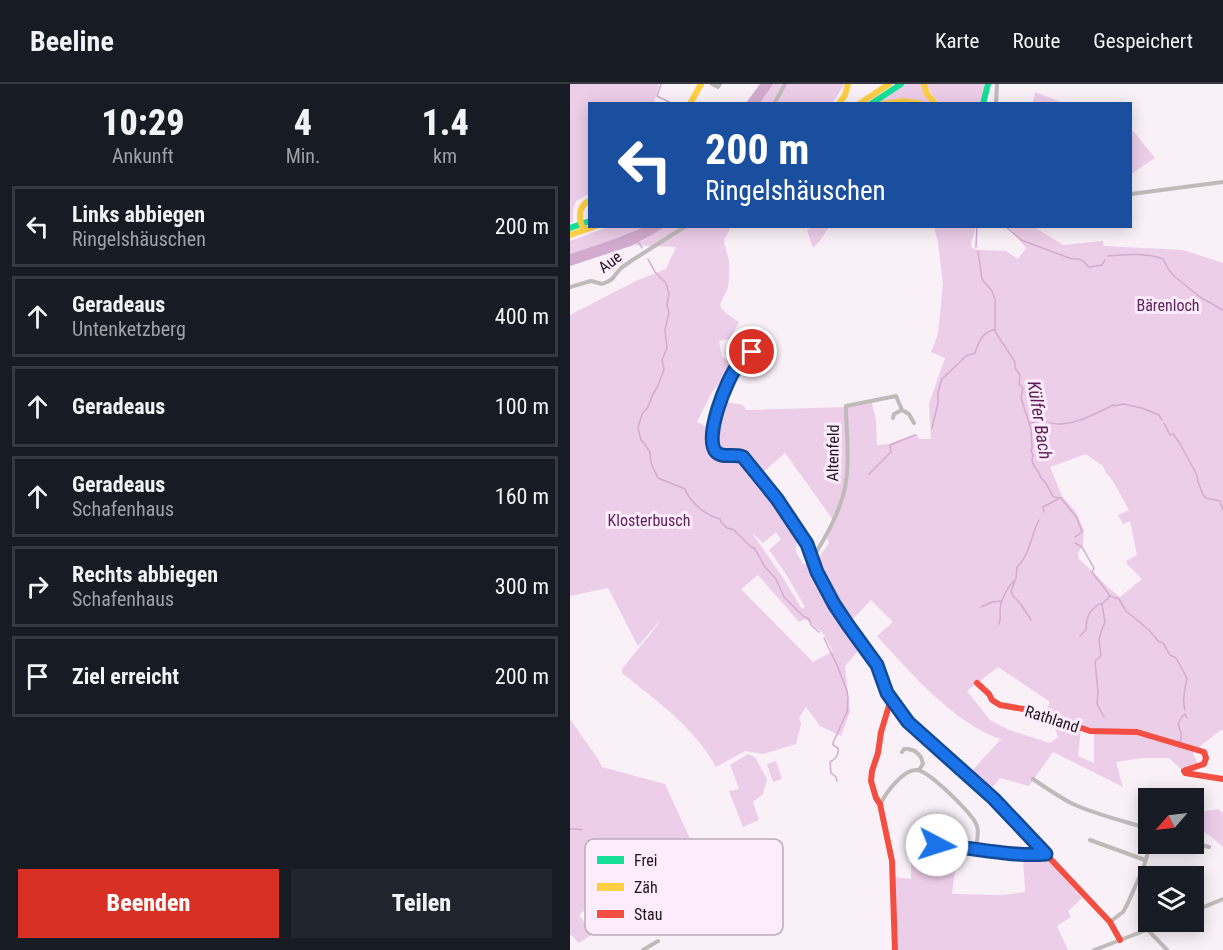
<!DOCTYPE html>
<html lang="de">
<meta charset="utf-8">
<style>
:root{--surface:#171b24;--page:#20242c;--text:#f1f3f6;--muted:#9ea1a6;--line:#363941;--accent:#d93025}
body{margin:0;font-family:"Roboto Condensed",sans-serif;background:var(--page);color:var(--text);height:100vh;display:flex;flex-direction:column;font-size:22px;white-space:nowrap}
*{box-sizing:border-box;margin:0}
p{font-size:20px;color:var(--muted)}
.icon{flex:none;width:33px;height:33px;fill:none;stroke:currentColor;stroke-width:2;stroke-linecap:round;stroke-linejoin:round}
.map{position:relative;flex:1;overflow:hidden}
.drawer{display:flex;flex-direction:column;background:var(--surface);width:570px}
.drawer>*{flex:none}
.guide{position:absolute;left:18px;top:18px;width:544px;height:126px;border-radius:0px;box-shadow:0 3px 15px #0003;background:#1a4fa0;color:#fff;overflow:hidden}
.needle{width:39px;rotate:242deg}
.fabs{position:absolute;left:568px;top:704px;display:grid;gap:12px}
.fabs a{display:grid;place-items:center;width:66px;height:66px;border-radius:0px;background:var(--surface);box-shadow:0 3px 15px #0003;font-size:30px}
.pin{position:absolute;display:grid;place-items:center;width:51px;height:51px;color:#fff;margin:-26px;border:3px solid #fff;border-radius:50%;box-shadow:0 2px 6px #0007}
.me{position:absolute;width:66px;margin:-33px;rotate:95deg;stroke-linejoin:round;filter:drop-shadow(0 0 4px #0008)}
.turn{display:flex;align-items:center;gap:21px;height:126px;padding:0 18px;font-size:27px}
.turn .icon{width:78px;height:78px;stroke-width:2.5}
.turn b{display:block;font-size:42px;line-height:51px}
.eta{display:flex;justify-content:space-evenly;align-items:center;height:102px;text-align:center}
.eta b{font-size:36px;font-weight:800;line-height:42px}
.primary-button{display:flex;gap:12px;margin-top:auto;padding:12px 18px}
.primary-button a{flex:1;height:69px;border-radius:0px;background:var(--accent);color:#fff;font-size:24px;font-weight:800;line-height:69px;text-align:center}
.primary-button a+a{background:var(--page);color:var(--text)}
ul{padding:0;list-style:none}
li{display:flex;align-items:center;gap:18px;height:81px;margin:0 12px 9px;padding:0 6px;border:3px solid var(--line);border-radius:0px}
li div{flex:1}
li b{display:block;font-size:22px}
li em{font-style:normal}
header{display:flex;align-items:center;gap:36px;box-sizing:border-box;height:84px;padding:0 30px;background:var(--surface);border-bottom:2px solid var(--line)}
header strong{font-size:28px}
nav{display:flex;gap:33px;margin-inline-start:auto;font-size:21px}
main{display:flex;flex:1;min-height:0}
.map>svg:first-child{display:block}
</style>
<header>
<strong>Beeline</strong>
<nav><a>Karte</a><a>Route</a><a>Gespeichert</a></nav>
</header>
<main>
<section class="drawer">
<div class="eta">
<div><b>10:29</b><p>Ankunft</p></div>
<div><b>4</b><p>Min.</p></div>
<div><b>1.4</b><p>km</p></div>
</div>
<ul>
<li><svg class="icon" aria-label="left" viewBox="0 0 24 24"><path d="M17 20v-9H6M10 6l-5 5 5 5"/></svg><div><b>Links abbiegen</b><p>Ringelshäuschen</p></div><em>200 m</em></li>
<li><svg class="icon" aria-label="ahead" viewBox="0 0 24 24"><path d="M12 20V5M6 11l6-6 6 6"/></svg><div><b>Geradeaus</b><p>Untenketzberg</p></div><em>400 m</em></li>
<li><svg class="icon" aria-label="ahead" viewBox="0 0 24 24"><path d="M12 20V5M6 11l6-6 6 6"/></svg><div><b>Geradeaus</b></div><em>100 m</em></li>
<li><svg class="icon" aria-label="ahead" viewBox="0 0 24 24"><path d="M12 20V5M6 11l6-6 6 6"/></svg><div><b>Geradeaus</b><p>Schafenhaus</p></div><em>160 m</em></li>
<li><svg class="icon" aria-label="right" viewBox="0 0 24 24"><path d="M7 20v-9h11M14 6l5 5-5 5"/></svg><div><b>Rechts abbiegen</b><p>Schafenhaus</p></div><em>300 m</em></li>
<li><svg class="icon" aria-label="arrive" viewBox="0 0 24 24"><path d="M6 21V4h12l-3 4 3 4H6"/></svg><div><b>Ziel erreicht</b></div><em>200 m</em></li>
</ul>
<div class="primary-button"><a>Beenden</a><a>Teilen</a></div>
</section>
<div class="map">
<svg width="653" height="866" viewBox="0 0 653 866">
<rect width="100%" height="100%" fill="#f9f0f8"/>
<path fill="#edcee9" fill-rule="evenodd" d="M0,0h89l-5,19 -64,1 -1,90 -13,7 -3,9v12l-3,1z
M202,0h72l-1,3 -11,16 -72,1z
M332,0h20l10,19 -8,-1 -34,-2 -16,4z
M357,0h57v7l-5,13c-25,-1 -43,7 -52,-20z
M465,8l29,11h-31z
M561,47l3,1 21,26 -24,16z
M57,142l17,1 -27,11 -47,16v-13l36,-13z
M95,143h66l-6,11 -1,5 5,17v18l-1,10 -8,16 1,4 6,6 12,8 -9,17 -11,2 3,16 8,5 -1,11 -17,19 -15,30 16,8 -3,12 4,10 20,4 10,4 35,44 7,13 1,10 10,14 -1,11 7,12h9l29,56 21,26 -17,20 5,45 -9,25 -21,-10 -14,-19 -7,11 2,6 -5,20 -33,10 -18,-3 -29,16c-22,-40 -59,-66 -94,-94v-4l38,-47h-1l-21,24 -30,-58 -38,8v-281l66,-34 30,-12 10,-22 -45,-2 11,-4zM206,448l5,7 -12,11 17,24 19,33 -3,2 -20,-33 -30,-43 11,10zM188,491l41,47 6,-3 17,13 11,19 -20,11 -72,-73z
M241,143h18l-10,15 -6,6 -6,-18z
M364,143h42l-5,16 1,5 8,2 26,1 12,8 8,-11 -17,-21h27l3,3 24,15 40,-4 1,5 79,4 40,13v467h-2l-22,17 -6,7 5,10 -16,6 -13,-12h-26l-27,4 7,25 -70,-35 -24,34 -29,-8 -10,12 -19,-18 30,-33c-7,-2 -14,-5 -21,-9 -40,-23 -72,-60 -103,-94l16,-14 -22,-22 -22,23 -14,-21 -20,-39 14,-20 -2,-5 7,-17 -49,-68 -25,22 -16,-19 -24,-2 -6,-7v-12l5,-26 5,1 2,-8 17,3 3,5 102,-3 24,-4 4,17 1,25 12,-1 28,-10 2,5h12l-2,-35 16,-46 -14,-6 7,-18 5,-50 -5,-42zM516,370l17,12 3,7 7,8 16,29 -11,5 5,9 7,-3 7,34 -11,6 1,3 15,15 -22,18 -10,-8 -31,-30 -1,-6 5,-8 1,-15 -8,-18 -14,-16 -12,-29zM428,583l52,35 -6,13 50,18v30l-16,-7 3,-27 -29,-9 6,17 -8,6 -41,-13 -19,-10 -23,-29z
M0,635l28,40 4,8 63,17 27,59 -57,93 -44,-31 -12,10 14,19 -14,9 -9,-9z
M178,670l7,3 12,22 -4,15 -10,8 6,18 -16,7 -14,-36 10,-2 -9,-24z
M206,677l6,18 -9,3 -6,-18z
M648,725l5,4v34l-13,-11 -13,-8 -3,-15z
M453,772l16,1 8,2 35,39 -14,13 3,6 -14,9 11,24h-170l-3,-73 16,2v-16l26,1v4l18,3 -3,23 51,1 22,-3z"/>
<path fill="#d3abcf" d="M190,0h13l-13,19h-14z
M74,143h21l-15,9 -19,10 -61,20v-12l47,-16z"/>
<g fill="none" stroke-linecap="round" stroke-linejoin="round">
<path stroke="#d3abcf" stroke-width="1.5" d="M91,0l-4,12 16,8
M435,142l16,14 51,19c8,-1 12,2 17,8l13,-2 3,-5
M68,157l4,7
M406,163l1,-21
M538,172c16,-2 41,-3 55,3l6,11 5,6 26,21 23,13
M78,175l7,13 11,11 3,11 -2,11 2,7 -4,18 2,18 -5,12 2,9 -6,17 -5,8 -5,13 -6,7 -4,14 3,12 3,3 6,9 1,11 7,15 27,11c5,14 22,27 35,30l1,3 6,6 7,2 16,16 5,3 10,18 11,12 8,18 19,19 6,3 2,6 8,7
M425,245l1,4 19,29v6l5,7 -1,9 4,4 -2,10 10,31 1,18 -1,4 2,4c-4,10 6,14 8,23 6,3 8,14 13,19l7,1 16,20 5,14 -7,5
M460,339l14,-3c18,12 52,-6 69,-15l2,1 8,-2 19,4 17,7 3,5
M594,339l6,12 3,-1 6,8 18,33 1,7 5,13 3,3 14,3 3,10
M362,344l6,-25v-11l4,-13 24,-23 9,-3c5,-14 6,-19 20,-24v-30l-3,-8 -10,-12 -4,-27
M299,390l22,-22 -1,-7 25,-10
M474,428l-1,-5 17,-9
M505,459l7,4 12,21 -2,4c6,8 12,15 18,24l9,3 7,12 23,19 9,11 5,2 7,12 6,3 11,20c-2,11 -5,22 -2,32
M445,497l-4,10 2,5 7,7 11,17
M411,523l11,-5 10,-1
M429,540c2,-6 1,-8 1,-15 1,-9 8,-24 16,-30l1,-12c13,-12 14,-32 22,-47
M510,552l6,-6c0,-13 3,-19 13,-26h3
M254,554l13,27 10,26 1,7 -1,14 -14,31v2l5,3c1,6 -2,11 -8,14l1,11 5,4 1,4
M534,633l-7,-13 1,-12 -3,-31 6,-5 -2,-16 2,-8 4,-10 -3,-18 8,-8
M610,658c3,-6 0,-12 -2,-18l3,-6 4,-4 2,4
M0,745h8l4,1"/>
<path stroke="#bebbb9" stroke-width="4" d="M142,0l6,3 2,-3
M204,20l11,-20
M426,20l1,-20
M561,110l92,-12
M0,203l21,-6 11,3 5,-2 5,-3 9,-11 10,-7 55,-35
M323,334l1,-4 8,-4
M242,474c14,-20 31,-52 34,-77 4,-24 0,-50 0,-75l50,-10 6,14 7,4 5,9
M332,668l2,-3h4l7,2 6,6 2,7 -4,6
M463,695c13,9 26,18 40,25 24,11 51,17 76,25
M311,719c5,-10 22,-34 36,-33 12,1 56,44 60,56 2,7 0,16 -1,23
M520,756l55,20
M348,757l9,3 35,2 45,8h39
M623,759l16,4
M573,785l41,5
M624,827l29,-12
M540,838l13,-10 4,-7 16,-36 8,-26
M578,846l19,20
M73,866l15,-9
M524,866l76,-29"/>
<path stroke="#16e098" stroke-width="6" d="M301,20l30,-20
M413,20l5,-20
M0,144l20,-7
M192,255c-7,10 -19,17 -26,27 -11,18 -33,71 -17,88l24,3 34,42 30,45 10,28 17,32 42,59 13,33 19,26 32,28"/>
<path stroke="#ffcf43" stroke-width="6" d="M354,0l3,10 9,10
M120,20l11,-20
M269,20l6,-9 3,-11
M289,20l30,-20
M313,20l20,-3 20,3
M12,142c-4,-11 -3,-20 8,-26
M0,151l26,-9"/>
<path stroke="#f24e42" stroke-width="6" d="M407,599l12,11 3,6 8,5 29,5 61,21 47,1 67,20 2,6 -2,6 -18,6 -2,1 1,2 38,6
M321,615l-10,33 -3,21 -6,18 -1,10 5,17 4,6 12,57 3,89
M370,666l54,49 116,123 10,18"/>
</g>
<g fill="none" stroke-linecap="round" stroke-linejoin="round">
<defs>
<path id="route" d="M182,268c-5,4 -10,8 -14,13 -11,13 -35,73 -22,87 7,7 19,1 27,5l34,42 30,45 10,28 17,32 14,21 29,40 10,28 21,29 86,77 52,55c-37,3 -73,-7 -109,-9"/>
</defs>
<use href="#route" stroke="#114b97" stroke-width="15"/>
<use href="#route" stroke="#1a73e8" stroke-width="10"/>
</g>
<g text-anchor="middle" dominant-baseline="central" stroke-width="6" stroke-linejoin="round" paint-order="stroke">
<g font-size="16" fill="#1f151e" stroke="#fdecfb">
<text transform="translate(40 178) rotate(-37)">Aue</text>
<text transform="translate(263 369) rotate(-89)">Altenfeld</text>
<text transform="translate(482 635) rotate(18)">Rathland</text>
</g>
<g font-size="16" fill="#60215c" stroke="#fdecfb">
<text x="598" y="221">Bärenloch</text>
<text x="79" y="436">Klosterbusch</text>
</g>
<g font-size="18" font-style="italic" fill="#5c1d58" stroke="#fdecfb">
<text transform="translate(470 336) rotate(81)">Külfer Bach</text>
</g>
</g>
<rect x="15" y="755" width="198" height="96" rx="9" fill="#fdecfb" stroke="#baacb9" stroke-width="1.5"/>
<rect x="27" y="772" width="27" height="8" fill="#16e098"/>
<rect x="27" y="799" width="27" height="8" fill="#ffcf43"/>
<rect x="27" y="826" width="27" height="8" fill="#f24e42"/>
<g font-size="16" fill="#1f151e">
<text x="64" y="782">Frei</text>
<text x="64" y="809">Zäh</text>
<text x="64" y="836">Stau</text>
</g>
</svg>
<div class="fabs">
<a><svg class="needle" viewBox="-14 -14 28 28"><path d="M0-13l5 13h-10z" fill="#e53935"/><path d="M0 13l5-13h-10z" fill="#9ea1a6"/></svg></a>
<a><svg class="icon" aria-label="layers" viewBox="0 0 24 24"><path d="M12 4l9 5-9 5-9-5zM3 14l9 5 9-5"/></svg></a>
</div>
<div class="pin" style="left:182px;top:268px;background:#d93025"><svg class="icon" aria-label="arrive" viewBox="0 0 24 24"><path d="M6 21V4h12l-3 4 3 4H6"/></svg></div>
<svg class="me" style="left:367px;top:761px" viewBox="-20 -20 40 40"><circle r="19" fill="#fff"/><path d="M0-13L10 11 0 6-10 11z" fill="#1a73e8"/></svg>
<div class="guide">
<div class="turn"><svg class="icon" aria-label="left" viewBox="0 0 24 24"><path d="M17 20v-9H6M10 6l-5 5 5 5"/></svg><div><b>200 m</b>Ringelshäuschen</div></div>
</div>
</div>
</main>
